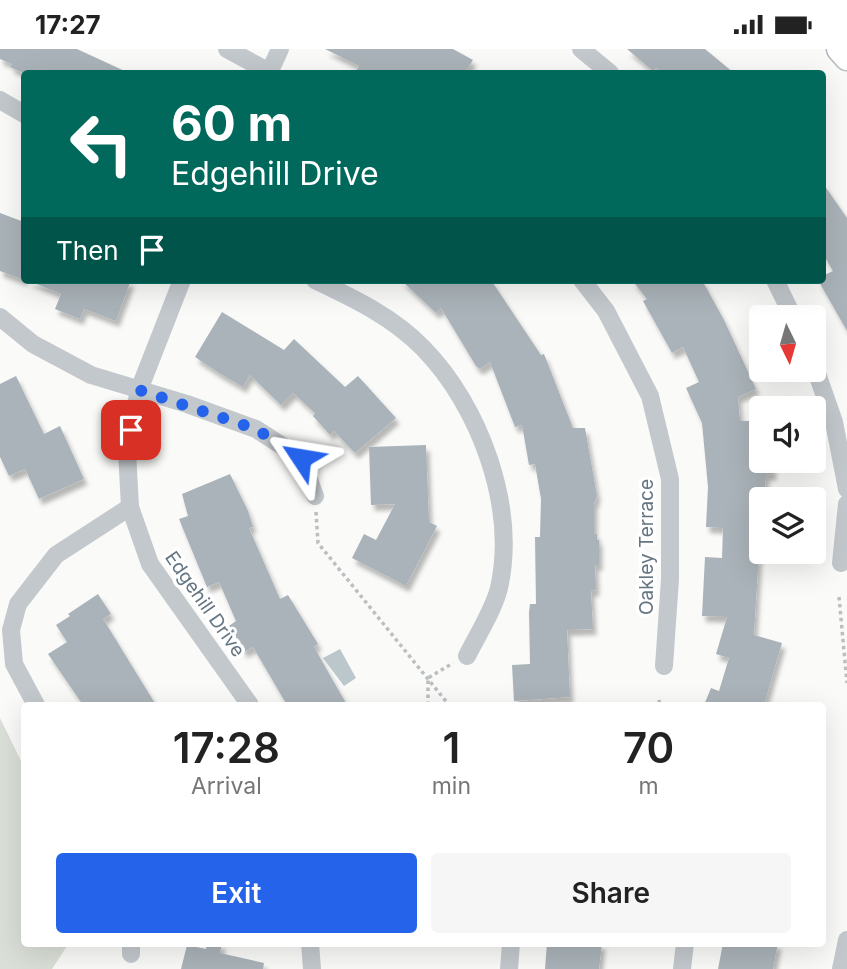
<!DOCTYPE html>
<style>
:root{--surface:#fff;--page:#f6f6f6;--text:#222;--muted:#767676;--accent:#2563eb}
body{margin:0;font-family:Inter,sans-serif;background:var(--page);color:var(--text);height:100vh;display:flex;flex-direction:column;font-size:26px;white-space:nowrap}
*{box-sizing:border-box;margin:0}
p{font-size:23px;color:var(--muted)}
.icon{flex:none;width:38px;height:38px;fill:none;stroke:currentColor;stroke-width:2;stroke-linecap:round;stroke-linejoin:round}
.map{position:relative;flex:1;overflow:hidden}
.drawer{position:absolute;left:21px;top:653px;width:805px;height:245px;display:flex;flex-direction:column;background:var(--surface);border-radius:7px;box-shadow:0 7px 28px #0002}
.drawer>*{flex:none}
.banner{position:absolute;left:21px;top:21px;width:805px;height:214px;border-radius:7px;box-shadow:0 7px 28px #0002;background:#00695c;color:#fff;overflow:hidden}
.needle{width:46px;rotate:175deg}
.buttons{position:absolute;left:749px;top:256px;display:grid;gap:14px}
.buttons a{display:grid;place-items:center;width:77px;height:77px;border-radius:7px;background:var(--surface);box-shadow:0 7px 28px #0002;font-size:35px}
.pin{position:absolute;display:grid;place-items:center;width:60px;height:60px;color:#fff;margin:-30px;border-radius:14px;box-shadow:0 4px 10px #0006}
.me{position:absolute;width:77px;margin:-38px;rotate:303deg;stroke-linejoin:round;filter:drop-shadow(0 0 5px #0008)}
.turn{display:flex;align-items:center;gap:24px;height:147px;padding:0 35px;font-size:32px}
.turn .icon{width:91px;height:91px;stroke-width:2.5}
.turn b{display:block;font-size:49px;line-height:60px}
.then{display:flex;align-items:center;height:66px;padding:0 35px;background:#0003;gap:14px;font-size:26px}
.eta{display:flex;justify-content:space-evenly;align-items:center;height:119px;text-align:center}
.eta b{font-size:42px;font-weight:600;line-height:49px}
.cta{display:flex;gap:14px;margin-top:auto;padding:14px 35px}
.cta a{flex:1;height:80px;border-radius:7px;background:var(--accent);color:#fff;font-size:28px;font-weight:600;line-height:80px;text-align:center}
.cta a+a{background:var(--page);color:var(--text)}
.status{display:flex;justify-content:space-between;align-items:center;height:49px;padding:0 35px;background:var(--surface);direction:ltr}
.status svg{height:19px;fill:currentColor}
.map>svg:first-child{display:block}
</style>
<div class="status"><b>17:27</b><svg viewBox="0 0 49 12"><path d="M0 12V9h3v3zM5 12V6h3v6zM10 12V3h3v9zM15 12V0h3v12zM26 1h20v11H26zM47 4h2v5h-2z"/></svg></div>
<div class="map">
<svg width="847" height="920" viewBox="0 0 847 920">
<defs>
<filter id="shadow"><feDropShadow dx="3.5" dy="6" stdDeviation="2" flood-color="#0004"/></filter>
</defs>
<rect width="100%" height="100%" fill="#fafaf8"/>
<path fill="#dadfd7" d="M0,669l24,49v176h45l-17,26h-52z"/>
<path fill="#bbc7cb" d="M340,600l16,29 -12,8 -21,-28z"/>
<path fill="#aab3b9" filter="url(#shadow)" d="M0,0h77l52,24h-106l-13,-6 2,-3 -12,-5z
M325,0h128l20,11 -8,13h-110l4,-7z
M627,0h78l29,24h-70l-8,-5 -3,3z
M822,133l25,36v113l-29,-51h4v-4l11,-5 -11,-19z
M0,164l24,9v58l-24,-9z
M27,231h104l-15,41 -32,-12 -4,10 -25,-10 6,-15z
M401,231h90l50,75 3,-1 29,74h12l12,68 -3,8v30h3v6h2v25h-4l1,25 -5,1 2,38 -26,1 3,67 -56,4 -2,-36 18,-1 -1,-52 1,-8h6l-1,-67h5l1,-38 -6,-35 -6,1 -7,-40 -7,2 -25,-65 -10,7 -4,-3 -35,-58 -5,5z
M632,231h70l22,40 32,69 -18,8 2,24h21v39h11l1,14 -7,1 -2,24h-3v51h-2l-5,85 28,8 -18,62h-60l7,-17 8,3 10,-33 -13,-4 11,-37 -25,-1 3,-59 17,1 1,-30 -17,-1 2,-40 -6,-64 -16,-35 13,-6 -16,-35 -11,6 -29,-52 4,-2z
M222,263l62,38 10,-11 51,48 13,-11 38,42 -41,35 -21,-22 -4,4 -17,-19 2,-3 -22,-20 -12,12 -31,-30 -7,12 -24,-14 -24,-16z
M16,327l28,58 16,-8 24,53 -45,20 -14,-30 -16,7 -9,-19v-73z
M426,396l3,77 8,4 -31,60 -54,-28 12,-24 12,6 19,-36 -24,1 -2,-58z
M230,425l18,37 5,16 -4,1 31,71 8,-4 30,49 -4,3 33,58h-60l-34,-58 -9,5 -15,-26 7,-5 -17,-39 -12,5 -28,-68 9,-3 -6,-22z
M98,545l13,20 -8,5 2,3 51,83h-73l-35,-51 19,-12 -11,-17 14,-9 -2,-2z
M207,894h15l-2,10 44,10 -1,6h-82l6,-24 19,4z
M547,894h55l-3,26h-54z
M723,894h55l-5,26h-55z"/>
<g fill="none" stroke-linecap="round" stroke-linejoin="round">
<defs>
<path id="secondary" d="M839,0l8,9"/>
</defs>
<use href="#secondary" stroke="#b3babf" stroke-width="27"/>
<path stroke="#bbbfc2" stroke-width="3.5" stroke-dasharray="3.5 3.5" stroke-linecap="butt" d="M316,463l2,31 131,162
M839,548l8,86
M659,651l1,5
M428,656v-27l25,-15"/>
<path stroke="#c3c8cc" stroke-width="18" d="M227,0l44,24
M581,0l29,24
M269,24l11,-24
M0,51l24,14
M182,231l-43,110 -12,61 3,56 20,57 100,141
M315,231c38,18 78,37 108,68 57,58 94,159 76,240 -5,21 -22,48 -32,68
M582,231l24,31 44,85 20,83v100l-6,87
M775,231l18,37
M0,268l33,27 58,31 96,29 69,25 45,29 14,38
M814,316l20,57 13,67
M841,514l6,-59
M36,656l-22,-41 -3,-34 7,-26 38,-49 74,-48
M310,894l2,26
M131,905v-11
M509,920l2,-26
M682,920l3,-26
M841,920l6,-29"/>
<use href="#secondary" stroke="#fff" stroke-width="24"/>
</g>
<g fill="none" stroke-linecap="round" stroke-linejoin="round">
<path stroke="#2563eb" stroke-width="12" stroke-dasharray="0 21.6" d="M131,381l8,-40 117,39 45,29"/>
</g>
<g text-anchor="middle" dominant-baseline="central" stroke-width="7" stroke-linejoin="round" paint-order="stroke">
<g font-size="19" fill="#657683" stroke="#fff">
<text transform="translate(646 498) rotate(-90)">Oakley Terrace</text>
<text transform="translate(205 555) rotate(55)">Edgehill Drive</text>
</g>
</g>
</svg>
<div class="buttons">
<a><svg class="needle" viewBox="-14 -14 28 28"><path d="M0-13l5 13h-10z" fill="#e53935"/><path d="M0 13l5-13h-10z" fill="#767676"/></svg></a>
<a><svg class="icon" aria-label="sound" viewBox="0 0 24 24"><path d="M4 9h4l5-4v14l-5-4H4zM17 9q2 3 0 6"/></svg></a>
<a><svg class="icon" aria-label="layers" viewBox="0 0 24 24"><path d="M12 4l9 5-9 5-9-5zM3 14l9 5 9-5"/></svg></a>
</div>
<div class="pin" style="left:131px;top:381px;background:#d93025"><svg class="icon" aria-label="arrive" viewBox="0 0 24 24"><path d="M6 21V4h12l-3 4 3 4H6"/></svg></div>
<svg class="me" style="left:301px;top:409px" viewBox="-20 -20 40 40"><path d="M0-17L14 15 0 8-14 15z" fill="#2563eb" stroke="#fff" stroke-width="4"/></svg>
<div class="banner">
<div class="turn"><svg class="icon" aria-label="left" viewBox="0 0 24 24"><path d="M17 20v-9H6M10 6l-5 5 5 5"/></svg><div><b>60 m</b>Edgehill Drive</div></div>
<div class="then">Then<svg class="icon" aria-label="arrive" viewBox="0 0 24 24"><path d="M6 21V4h12l-3 4 3 4H6"/></svg></div>
</div>
<section class="drawer">
<div class="eta">
<div><b>17:28</b><p>Arrival</p></div>
<div><b>1</b><p>min</p></div>
<div><b>70</b><p>m</p></div>
</div>
<div class="cta"><a>Exit</a><a>Share</a></div>
</section>
</div>
